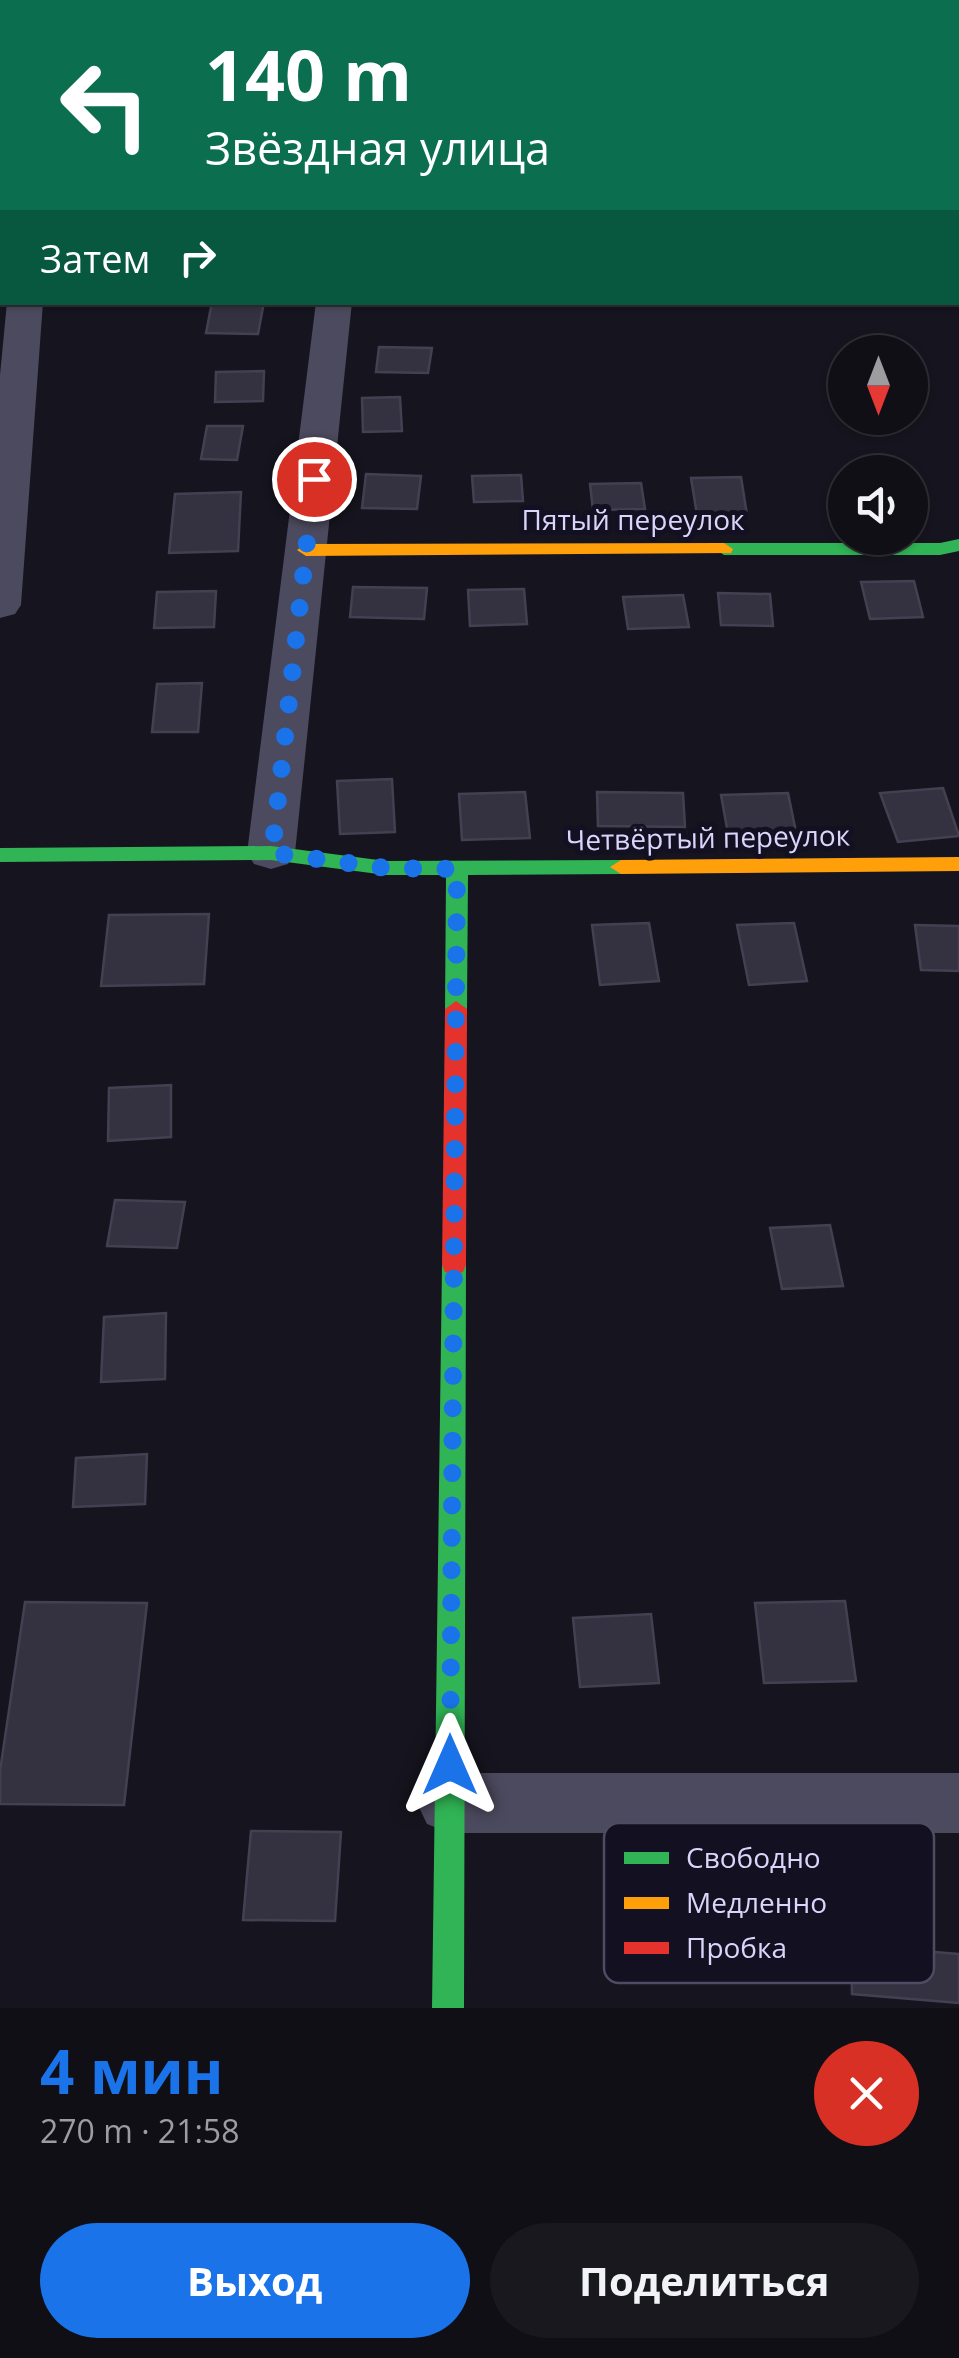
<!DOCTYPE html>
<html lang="ru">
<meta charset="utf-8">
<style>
:root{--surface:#100f16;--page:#19181f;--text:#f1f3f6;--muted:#9c9ca1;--line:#302f35;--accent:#1a73e8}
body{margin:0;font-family:"Open Sans",sans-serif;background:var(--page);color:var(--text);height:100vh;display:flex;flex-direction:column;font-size:38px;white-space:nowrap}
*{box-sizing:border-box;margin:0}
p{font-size:32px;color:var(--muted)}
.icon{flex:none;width:55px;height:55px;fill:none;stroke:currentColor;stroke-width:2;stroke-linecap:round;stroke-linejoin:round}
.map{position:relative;height:2008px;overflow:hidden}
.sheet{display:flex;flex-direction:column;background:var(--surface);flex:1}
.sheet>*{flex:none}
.hud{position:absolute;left:0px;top:0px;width:960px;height:305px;box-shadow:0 2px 8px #0004,0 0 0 2px var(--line);background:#0b6e4f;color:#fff;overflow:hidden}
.needle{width:65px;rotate:180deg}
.buttons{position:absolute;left:828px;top:335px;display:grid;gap:20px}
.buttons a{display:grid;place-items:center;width:100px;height:100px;border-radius:50%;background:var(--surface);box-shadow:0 2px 8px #0004,0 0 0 2px var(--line);font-size:50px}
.pin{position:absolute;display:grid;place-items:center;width:85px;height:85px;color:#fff;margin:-42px;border:5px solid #fff;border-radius:50%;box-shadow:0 2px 10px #0007}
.me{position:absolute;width:110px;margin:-55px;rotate:0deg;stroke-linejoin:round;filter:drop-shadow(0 0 8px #0008)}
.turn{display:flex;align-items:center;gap:35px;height:210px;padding:0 40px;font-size:45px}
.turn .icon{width:130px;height:130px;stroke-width:2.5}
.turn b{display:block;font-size:70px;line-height:85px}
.then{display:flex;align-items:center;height:95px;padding:0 40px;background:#0003;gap:20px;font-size:38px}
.round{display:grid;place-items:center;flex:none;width:105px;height:105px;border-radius:52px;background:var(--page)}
.overview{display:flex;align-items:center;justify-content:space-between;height:170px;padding:0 40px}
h1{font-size:60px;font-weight:700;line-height:75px;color:var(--accent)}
.cta{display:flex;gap:20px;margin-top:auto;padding:20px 40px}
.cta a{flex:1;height:115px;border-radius:60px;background:var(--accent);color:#fff;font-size:40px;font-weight:700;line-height:115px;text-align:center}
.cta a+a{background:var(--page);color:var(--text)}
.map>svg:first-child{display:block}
</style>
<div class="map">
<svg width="959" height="2008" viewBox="0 0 959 2008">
<rect width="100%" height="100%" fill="#16141e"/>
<path fill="#343240" stroke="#434051" stroke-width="2.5" d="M212,302h52l-6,32 -52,-1z
M379,347l53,1 -4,25 -52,-1z
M264,371l-1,30 -48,1 1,-30z
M400,397l2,34 -39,1 -1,-34z
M207,426h36l-6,34 -36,-1z
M366,474l55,2 -4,33 -55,-1z
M521,475l2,26 -49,1 -2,-26z
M741,477l6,38h-50l-6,-37z
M641,483l4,26 -52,1 -3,-26z
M241,492l-3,59 -69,2 6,-59z
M914,581l9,36 -53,2 -9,-37z
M353,587l74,1 -3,31 -74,-2z
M524,589l3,35 -57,2 -2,-36z
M216,591l-2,36 -60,1 3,-36z
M718,593l52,1 3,32 -52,-1z
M683,595l6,32 -61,2 -5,-32z
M202,683l-4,49h-46l5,-48z
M392,779l3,53 -55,2 -3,-53z
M943,788l16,48 -61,6 -18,-49z
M525,792l5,46 -68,2 -3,-46z
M597,792l86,1 2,34 -87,-1z
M788,793l8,39 -68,2 -7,-39z
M209,914l-5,70 -103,2 8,-71z
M649,923l10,58 -59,4 -8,-60z
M794,923l13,58 -58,4 -12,-60z
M915,925l44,1v45l-38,-1z
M171,1085v52l-63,4 1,-53z
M115,1200l70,2 -8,46 -70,-2z
M830,1225l13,61 -61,3 -12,-61z
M166,1313l-1,66 -64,3 3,-65z
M147,1454l-2,50 -72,3 3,-49z
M845,1601l11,80 -92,2 -9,-80z
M25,1602l122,1 -23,202 -124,-1v-33z
M651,1614l8,69 -79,4 -7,-69z
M251,1831l90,1 -6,89 -92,-1z
M851,1945l108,9v49l-107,-9z"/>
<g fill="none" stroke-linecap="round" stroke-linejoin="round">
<path fill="#4c4a5e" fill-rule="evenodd" d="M354,0h30v2h-30z
M702,0h30l1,2h-30z
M958,125h1v20h-1z
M7,302h36l-22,303 -6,9 -15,4v-243z
M316,302h36l-57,551 -7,11 -17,5 -17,-5 -7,-11z
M450,1773h509v60h-509l-23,-9 -10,-21 10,-21z"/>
<path fill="#30b455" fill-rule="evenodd" d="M959,539v12l-19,4h-216l-9,-6 9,-6h216z
M271,846l115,15 235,-1 11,7 -11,7 -153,1 -1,134 -11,8 -11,-8 1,-134h-60l-115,-15 -271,2v-14z
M454,1255l9,3 3,7 -2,743h-32l10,-743 3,-7z"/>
<path fill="#ff9f0a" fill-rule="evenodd" d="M724,543l9,6 -2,4 -425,3 -9,-6 9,-6z
M959,857v14l-338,3 -11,-7 11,-7z"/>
<path fill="#e5322d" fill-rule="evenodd" d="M456,1001l11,8 -1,256 -3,7 -9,3 -9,-3 -3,-7 3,-256z"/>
</g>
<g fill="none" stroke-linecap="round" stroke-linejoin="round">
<path stroke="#1a73e8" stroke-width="18" stroke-dasharray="0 32.4" d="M314,479l-42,374 114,15 71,1 -7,896"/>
</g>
<g text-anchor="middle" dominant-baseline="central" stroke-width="10" stroke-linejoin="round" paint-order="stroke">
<g font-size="28" fill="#dad5fb" stroke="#131022">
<text x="633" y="519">Пятый переулок</text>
<text transform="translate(708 837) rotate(-1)">Четвёртый переулок</text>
</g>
</g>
<rect x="604" y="1823" width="330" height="160" rx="15" fill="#131022" stroke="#4f4b63" stroke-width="2.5"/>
<rect x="624" y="1852" width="45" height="12" fill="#30b455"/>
<rect x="624" y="1897" width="45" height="12" fill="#ff9f0a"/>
<rect x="624" y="1942" width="45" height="12" fill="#e5322d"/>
<g font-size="28" fill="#dad5fb">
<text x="686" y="1868">Свободно</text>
<text x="686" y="1913">Медленно</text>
<text x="686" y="1958">Пробка</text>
</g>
</svg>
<div class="buttons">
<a><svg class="needle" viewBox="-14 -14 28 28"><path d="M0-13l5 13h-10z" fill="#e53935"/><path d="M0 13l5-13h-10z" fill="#9c9ca1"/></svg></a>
<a><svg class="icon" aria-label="sound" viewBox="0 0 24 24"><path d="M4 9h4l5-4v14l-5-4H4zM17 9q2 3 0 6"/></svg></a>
</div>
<div class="pin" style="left:314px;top:479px;background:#d93025"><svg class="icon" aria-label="arrive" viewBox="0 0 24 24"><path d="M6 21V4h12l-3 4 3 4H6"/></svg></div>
<svg class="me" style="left:450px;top:1765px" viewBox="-20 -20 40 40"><path d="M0-17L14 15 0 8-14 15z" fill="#1a73e8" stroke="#fff" stroke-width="4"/></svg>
<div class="hud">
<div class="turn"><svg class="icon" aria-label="left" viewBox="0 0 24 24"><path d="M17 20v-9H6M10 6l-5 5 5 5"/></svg><div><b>140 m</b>Звёздная улица</div></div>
<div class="then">Затем<svg class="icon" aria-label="right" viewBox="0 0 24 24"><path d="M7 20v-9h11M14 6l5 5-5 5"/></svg></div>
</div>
</div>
<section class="sheet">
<div class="overview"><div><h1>4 мин</h1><p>270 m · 21:58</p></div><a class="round" style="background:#d93025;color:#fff"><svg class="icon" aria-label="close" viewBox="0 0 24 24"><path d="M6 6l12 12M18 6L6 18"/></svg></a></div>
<div class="cta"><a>Выход</a><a>Поделиться</a></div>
</section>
